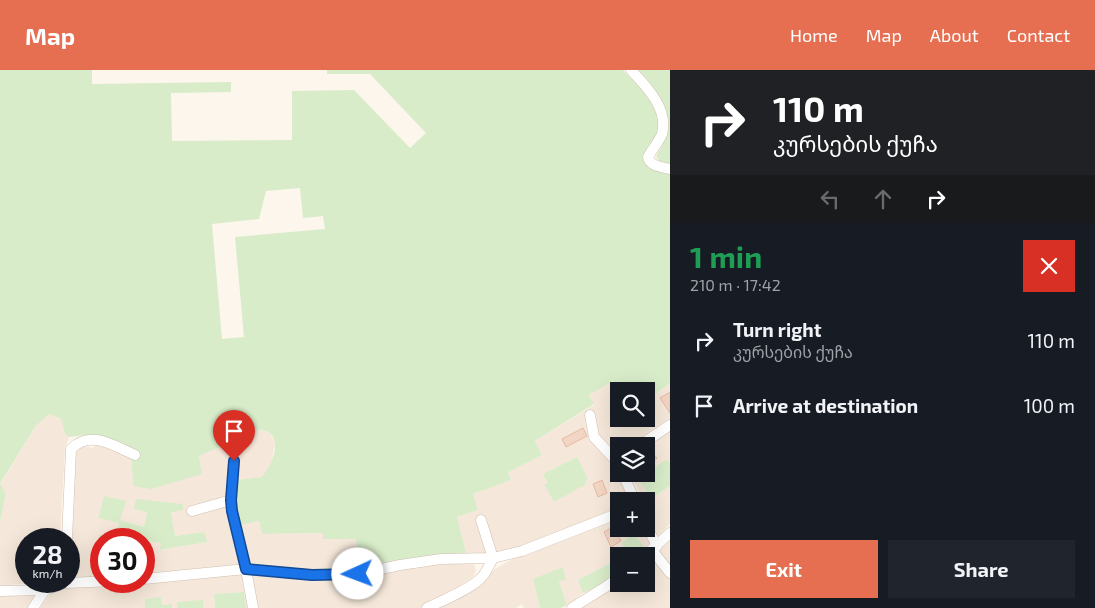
<!DOCTYPE html>
<meta charset="utf-8">
<style>
:root{--surface:#171b24;--page:#20242c;--text:#f1f3f6;--muted:#9ea1a6;--accent:#e76f51}
body{margin:0;font-family:"Exo 2","Noto Sans Georgian",sans-serif;background:var(--page);color:var(--text);height:100vh;display:flex;flex-direction:column;font-size:19px;white-space:nowrap}
*{box-sizing:border-box;margin:0}
p{font-size:16px;color:var(--muted)}
.icon{flex:none;width:28px;height:28px;fill:none;stroke:currentColor;stroke-width:2;stroke-linecap:round;stroke-linejoin:round}
.map{position:relative;flex:1;overflow:hidden}
.sheet{display:flex;flex-direction:column;background:var(--surface);width:425px}
.sheet>*{flex:none}
.top-card{background:#202124;color:#fff;overflow:hidden}
.fabs{position:absolute;left:610px;top:312px;display:grid;gap:10px}
.fabs a{display:grid;place-items:center;width:45px;height:45px;border-radius:0px;background:var(--surface);box-shadow:0 5px 20px #0002;font-size:25px}
.speed{position:absolute;left:15px;top:458px;display:flex;gap:10px;font-size:25px;font-weight:700;text-align:center}
.speed>*{display:grid;place-content:center;width:65px;height:65px;border-radius:50%;background:var(--surface);box-shadow:0 5px 20px #0002;line-height:1}
.speed small{font-size:12px;font-weight:400}
.speed .limit{border:8px solid #d22;background:#fff;color:#111}
.pin{position:absolute;display:grid;place-items:center;width:42px;height:42px;color:#fff;margin:-51px -21px;border-radius:50% 50% 50% 0;rotate:-45deg;box-shadow:0 0 5px #0007}
.pin .icon{rotate:45deg}
.me{position:absolute;width:55px;margin:-28px;rotate:268deg;stroke-linejoin:round;filter:drop-shadow(0 0 4px #0008)}
.turn{display:flex;align-items:center;gap:18px;height:105px;padding:0 20px;font-size:22px}
.turn .icon{width:65px;height:65px;stroke-width:2.5}
.turn b{display:block;font-size:35px;line-height:42px}
.lanes{display:flex;align-items:center;height:48px;padding:0 20px;background:#0003;justify-content:center;gap:25px;direction:ltr}
.lanes .off{opacity:.35}
.round{display:grid;place-items:center;flex:none;width:52px;height:52px;border-radius:0px;background:var(--page)}
.head{display:flex;align-items:center;justify-content:space-between;height:85px;padding:0 20px}
h1{font-size:30px;font-weight:700;line-height:38px;color:#1e9e55}
.cta{display:flex;gap:10px;margin-top:auto;padding:10px 20px}
.cta a{flex:1;height:58px;border-radius:0px;background:var(--accent);color:#fff;font-size:20px;font-weight:700;line-height:58px;text-align:center}
.cta a+a{background:var(--page);color:var(--text)}
ul{padding:0;list-style:none}
li{display:flex;align-items:center;gap:15px;height:65px;padding:0 20px}
li div{flex:1}
li b{display:block;font-size:19px}
li em{font-style:normal}
header{display:flex;align-items:center;gap:30px;box-sizing:border-box;height:70px;padding:0 25px;background:var(--accent);color:#fff}
header strong{font-size:24px}
nav{display:flex;gap:28px;margin-inline-start:auto;font-size:18px}
main{display:flex;flex:1;min-height:0}
.map>svg:first-child{display:block}
</style>
<header>
<strong>Map</strong>
<nav><a>Home</a><a>Map</a><a>About</a><a>Contact</a></nav>
</header>
<main>
<div class="map">
<svg width="670" height="538" viewBox="0 0 670 538">
<rect width="100%" height="100%" fill="#fdf6ec"/>
<path fill="#f5e8da" fill-rule="evenodd" d="M613,311l6,10v28h27v-18l24,-18v37l-40,26h-11v8l-8,5 20,42h-12v9l-49,20 -68,23 -35,3 -10,-39 21,-7 -5,-16 38,-14 -4,-8 35,-17 -7,-14 59,-36 -5,-10zM544,404l41,7 1,3h-41l3,-1z
M49,344l12,5 4,15 4,3 -4,11 -5,91h-34v42h24l-50,5v-64l6,-28 -6,-9 35,-58z
M258,359l12,4 5,10 -4,22 -8,12 -26,3 -10,23 14,57 -1,4 -96,12v-22l4,-13 13,2v7l45,-8 -2,-10 -29,4 -4,-24h-24l-3,15 -24,-7 -16,-24 -6,22 21,5 -3,13 -16,-1 -4,14 5,1v28l-32,2 4,-122 2,-7 6,-6 11,3 6,-5 34,14 1,29 69,-12 -3,-18z
M670,361v32l-3,-4 -21,14v-26z
M630,404h15l-7,4 13,21 19,-13v38l-13,13 -11,-19v-17h-6l1,-6z
M619,446v13h26l7,15 -6,5 -12,-14 -9,15 -9,10 -38,20 5,13 -16,12 -8,-24 -26,-2 7,29h-16l-2,-4 -7,4h-77l44,-28 13,-11 19,-11z
M259,451l3,13 62,-1 -1,6h33l2,33 -107,-4 -11,-43z
M670,469v29l-14,-16z
M652,485l18,23v30h-89l38,-26v2h27v-24z
M469,491l4,2 3,7 -3,7 -21,15 -31,16h-165l-6,-35 105,5 48,-11z
M243,503l7,35h-4l-2,-16 -30,2 1,14h-12v-7l-26,2v5h-5v-4l-10,1 -1,-7 -16,1v9h-105l10,-14 17,-7 93,-5z
M0,524l35,1v5l-6,8h-29z"/>
<path fill="#d8ecc9" fill-rule="evenodd" d="M0,0h92v14l139,-2v10l-60,1 1,48 120,-1v-49l62,-1 56,58 16,-15 -56,-59h-43v-4h296c15,16 42,37 35,61 -2,10 -10,19 -15,27l9,9 18,6v210l-24,18v-10h-27l-6,-10 -24,14 5,9 -59,37 7,14 -34,17 3,8 -38,14 5,16 -21,7 10,39 -109,16 -2,-33h-33v-6l-61,1 -3,-13 -19,4 -6,-19 3,-26 25,-3c8,-10 20,-32 8,-44 -3,-2 -9,-3 -12,-4l-8,11 -12,-1 -39,17 3,18 -51,15 -18,-3 -2,-38 -44,-13 -18,2 -4,-3 -4,-15 -12,-5 -14,13 -35,57 6,10 -6,28zM300,118l3,30 20,-2 2,13 -90,8 9,100 -22,2 -10,-115 47,-5 7,-28z
M638,0h32v97l-9,-3 -5,-8c3,-6 7,-11 9,-17 5,-27 -8,-51 -27,-69z
M577,387l11,22 -3,2 1,3 -32,18 -10,-18 4,-1 -5,-9z
M667,389l3,4v23l-19,13 -13,-21z
M104,426l22,5 -6,19 24,7 3,-15 -13,-3 2,-10 47,5v6l-12,2 4,24 29,-4 3,10 -47,8 1,-7 -12,-2 -5,13v-15h-43v11l-6,-1 5,-14 16,1 3,-13 -21,-5z
M634,464l12,15 -8,7h-19l6,-6 -3,-7z
M619,487v15l-27,17 -9,4 -5,-13 38,-20z
M563,497l3,13 -7,1 8,24 -6,3h-21l-7,-29z
M244,522l2,16h-31l-1,-14z
M161,527l1,8 10,-1v4h-32l5,-1v-8z
M203,530v8h-26v-6z"/>
<path fill="#f3d5c3" stroke="#e6bba3" d="M670,322v21l-10,-15z
M583,358l4,8 -21,11 -4,-8z
M648,378l9,10 -11,9v-18z
M602,410l5,13 -9,4 -5,-13z
M613,457l8,14 -10,6 -7,-15z"/>
<g fill="none" stroke-linecap="round" stroke-linejoin="round">
<defs>
<path id="minor" d="M631,0c15,16 38,39 31,64 -3,8 -10,15 -14,23 1,9 14,10 22,12
M590,345l4,22 25,27
M639,376l31,-21
M234,391l-3,39 1,11 14,58 7,39
M623,404l12,27
M192,441l39,-11
M646,455l11,21
M67,469l4,-90c19,-20 43,-3 64,6
M652,480l18,23
M644,486l26,-23
M144,509l102,-10 65,6 47,-1 42,-9 41,-6 52,-1 29,-7 97,-38
M0,521l45,-1 20,-7 50,-2
M33,538l12,-18
M427,538c16,-8 40,-17 53,-29 6,-5 9,-14 13,-21l-12,-38
M572,538l35,-22 12,-9"/>
</defs>
<use href="#minor" stroke="#d1beb0" stroke-width="11"/>
<use href="#minor" stroke="#fff" stroke-width="10"/>
</g>
<g fill="none" stroke-linecap="round" stroke-linejoin="round">
<defs>
<path id="route" d="M234,391l-3,39 1,11 14,58 66,6 46,-1"/>
</defs>
<use href="#route" stroke="#114b97" stroke-width="12"/>
<use href="#route" stroke="#1a73e8" stroke-width="9"/>
</g>
</svg>
<div class="fabs">
<a><svg class="icon" aria-label="search" viewBox="0 0 24 24"><circle cx="10" cy="10" r="6"/><path d="M15 15l6 6"/></svg></a>
<a><svg class="icon" aria-label="layers" viewBox="0 0 24 24"><path d="M12 4l9 5-9 5-9-5zM3 14l9 5 9-5"/></svg></a>
<a>+</a>
<a>−</a>
</div>
<div class="speed"><div>28<small>km/h</small></div><div class="limit">30</div></div>
<div class="pin" style="left:234px;top:391px;background:#d93025"><svg class="icon" aria-label="arrive" viewBox="0 0 24 24"><path d="M6 21V4h12l-3 4 3 4H6"/></svg></div>
<svg class="me" style="left:358px;top:504px" viewBox="-20 -20 40 40"><circle r="19" fill="#fff"/><path d="M0-13L10 11 0 6-10 11z" fill="#1a73e8"/></svg>
</div>
<section class="sheet">
<div class="top-card">
<div class="turn"><svg class="icon" aria-label="right" viewBox="0 0 24 24"><path d="M7 20v-9h11M14 6l5 5-5 5"/></svg><div><b>110 m</b>კურსების ქუჩა</div></div>
<div class="lanes"><svg class="icon off" aria-label="left" viewBox="0 0 24 24"><path d="M17 20v-9H6M10 6l-5 5 5 5"/></svg><svg class="icon off" aria-label="ahead" viewBox="0 0 24 24"><path d="M12 20V5M6 11l6-6 6 6"/></svg><svg class="icon" aria-label="right" viewBox="0 0 24 24"><path d="M7 20v-9h11M14 6l5 5-5 5"/></svg></div>
</div>
<div class="head"><div><h1>1 min</h1><p>210 m · 17:42</p></div><a class="round" style="background:#d93025;color:#fff"><svg class="icon" aria-label="close" viewBox="0 0 24 24"><path d="M6 6l12 12M18 6L6 18"/></svg></a></div>
<ul>
<li><svg class="icon" aria-label="right" viewBox="0 0 24 24"><path d="M7 20v-9h11M14 6l5 5-5 5"/></svg><div><b>Turn right</b><p>კურსების ქუჩა</p></div><em>110 m</em></li>
<li><svg class="icon" aria-label="arrive" viewBox="0 0 24 24"><path d="M6 21V4h12l-3 4 3 4H6"/></svg><div><b>Arrive at destination</b></div><em>100 m</em></li>
</ul>
<div class="cta"><a>Exit</a><a>Share</a></div>
</section>
</main>
